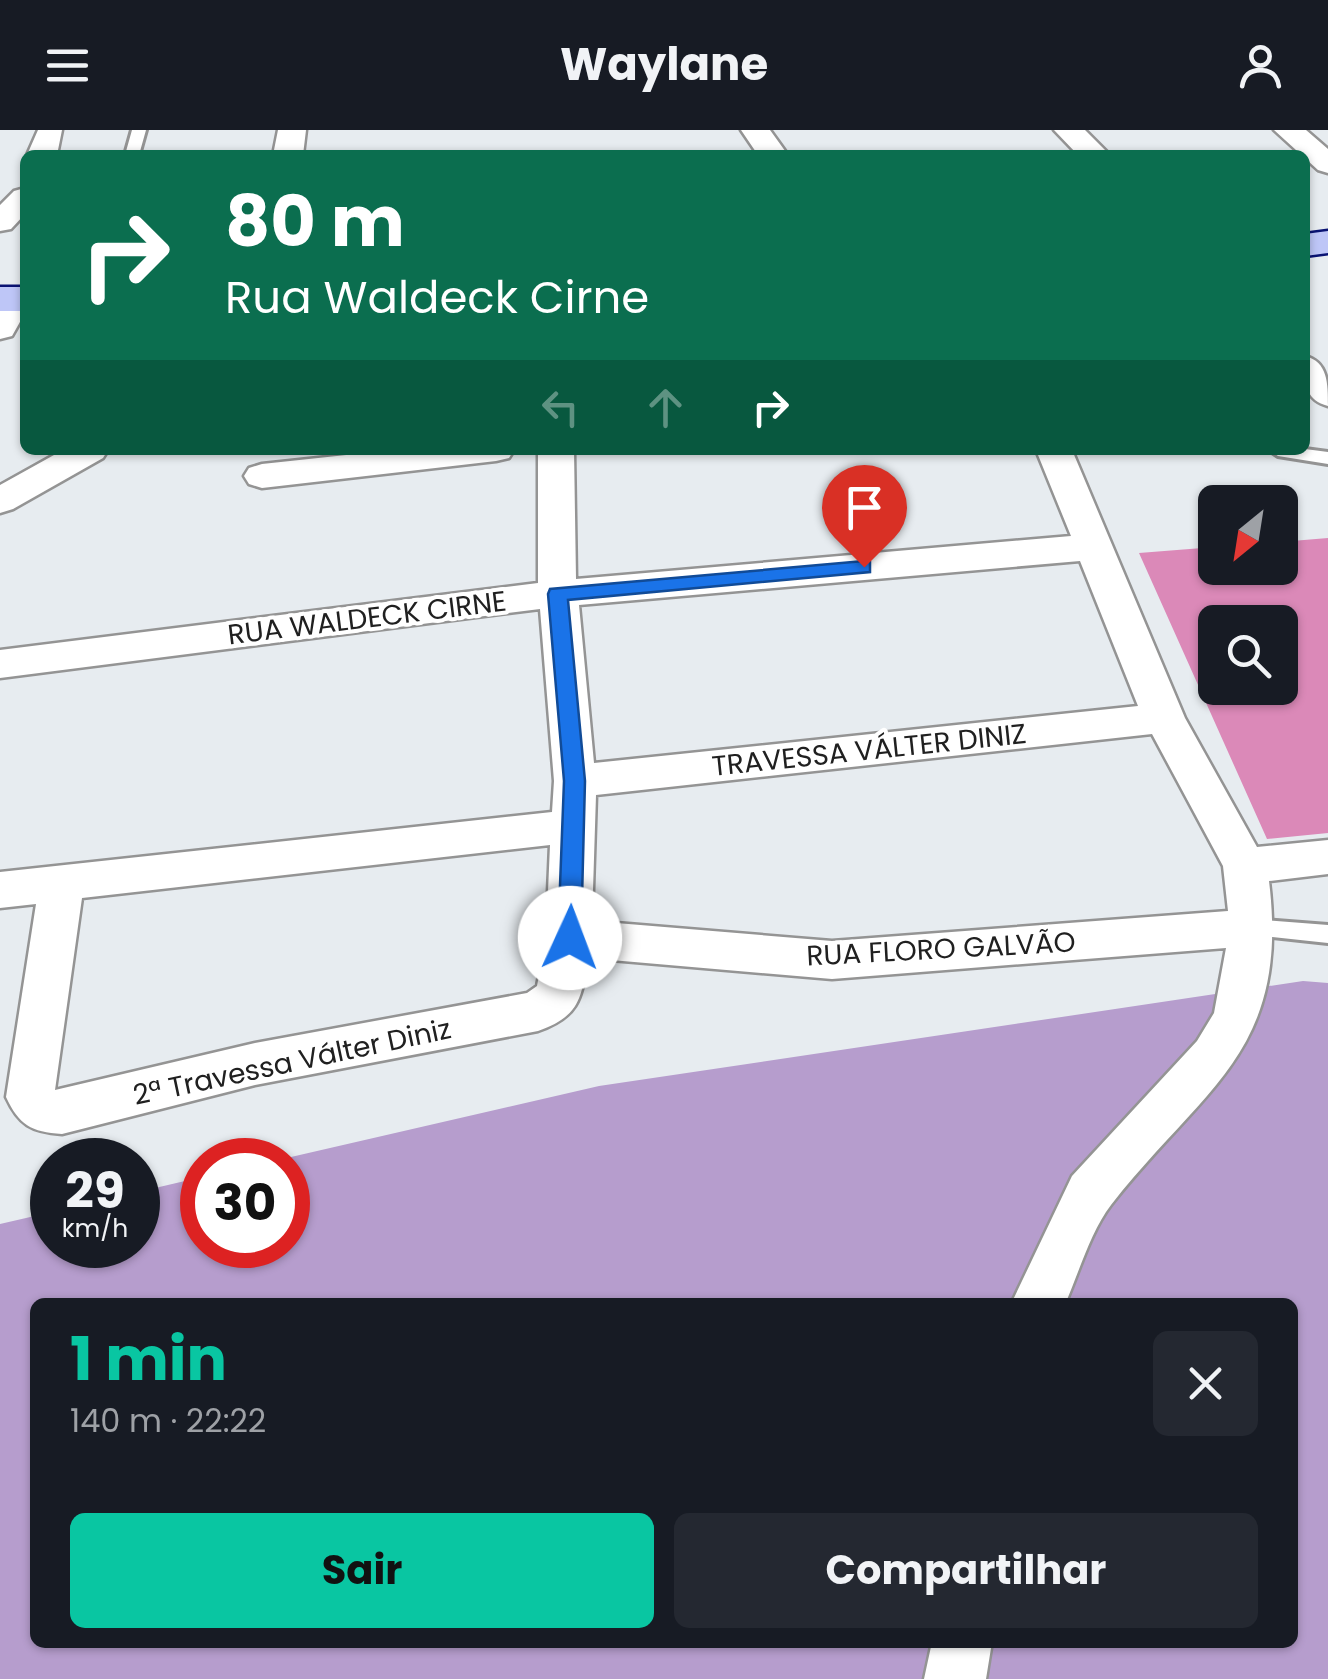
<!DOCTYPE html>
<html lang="pt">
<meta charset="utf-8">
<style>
:root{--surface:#171b24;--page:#242831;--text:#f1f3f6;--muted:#9ea1a6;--accent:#09c6a2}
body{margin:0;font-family:Poppins,sans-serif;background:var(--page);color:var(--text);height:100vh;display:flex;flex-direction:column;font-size:38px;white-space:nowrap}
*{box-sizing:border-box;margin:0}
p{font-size:32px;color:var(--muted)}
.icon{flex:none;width:55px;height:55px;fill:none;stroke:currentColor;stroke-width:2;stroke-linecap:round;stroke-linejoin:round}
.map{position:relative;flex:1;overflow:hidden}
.sheet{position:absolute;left:30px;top:1168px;width:1268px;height:350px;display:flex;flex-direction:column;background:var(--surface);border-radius:15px;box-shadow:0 2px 8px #0004}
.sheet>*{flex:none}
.top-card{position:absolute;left:20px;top:20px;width:1290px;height:305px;border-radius:15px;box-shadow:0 2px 8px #0004;background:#0b6e4f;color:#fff;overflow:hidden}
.needle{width:65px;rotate:210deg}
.buttons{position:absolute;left:1198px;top:355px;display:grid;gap:20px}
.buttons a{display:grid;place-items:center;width:100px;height:100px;border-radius:15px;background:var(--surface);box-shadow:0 2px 8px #0004;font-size:50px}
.speed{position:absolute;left:30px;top:1008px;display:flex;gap:20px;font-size:50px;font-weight:700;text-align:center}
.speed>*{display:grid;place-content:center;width:130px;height:130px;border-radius:50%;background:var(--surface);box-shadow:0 2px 8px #0004;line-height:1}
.speed small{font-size:25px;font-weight:400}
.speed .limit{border:15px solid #d22;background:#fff;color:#111}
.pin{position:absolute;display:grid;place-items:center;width:85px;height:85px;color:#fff;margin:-102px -42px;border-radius:50% 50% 50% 0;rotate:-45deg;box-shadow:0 0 10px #0007}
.pin .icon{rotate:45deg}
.me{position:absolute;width:110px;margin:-55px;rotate:2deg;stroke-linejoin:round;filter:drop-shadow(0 0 8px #0008)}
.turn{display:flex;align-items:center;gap:35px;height:210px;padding:0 40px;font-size:45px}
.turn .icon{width:130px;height:130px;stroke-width:2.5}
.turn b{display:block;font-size:70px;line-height:85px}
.lanes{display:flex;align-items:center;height:95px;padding:0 40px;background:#0003;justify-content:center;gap:50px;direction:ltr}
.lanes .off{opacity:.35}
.round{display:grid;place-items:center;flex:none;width:105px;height:105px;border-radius:15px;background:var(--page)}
.headline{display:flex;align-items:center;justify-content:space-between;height:170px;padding:0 40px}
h1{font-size:60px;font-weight:700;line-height:75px;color:var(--accent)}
.cta{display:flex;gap:20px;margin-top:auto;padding:20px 40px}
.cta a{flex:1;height:115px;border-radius:15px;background:var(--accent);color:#111;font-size:40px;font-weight:700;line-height:115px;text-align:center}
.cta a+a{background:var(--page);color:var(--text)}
header{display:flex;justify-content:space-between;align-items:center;height:130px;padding:0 40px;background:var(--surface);font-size:45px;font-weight:700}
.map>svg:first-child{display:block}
</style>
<header><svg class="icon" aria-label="menu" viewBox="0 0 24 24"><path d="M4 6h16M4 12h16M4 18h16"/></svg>Waylane<svg class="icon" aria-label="person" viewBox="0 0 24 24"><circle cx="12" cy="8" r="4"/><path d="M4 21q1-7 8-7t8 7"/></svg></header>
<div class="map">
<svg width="1328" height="1549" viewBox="0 0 1328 1549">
<rect width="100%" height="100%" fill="#e7ecf0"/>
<path fill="#b69dcd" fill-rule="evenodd" d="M1303,851l25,2v696h-1328v-455l52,-12v33h86v-53l64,-15v68h86v-85h-10l321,-74zM35,1172h1257v340h-1257z"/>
<path fill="#db89b8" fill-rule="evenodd" d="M1328,408v295l-61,6 -128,-286 76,-6v21h65v-26zM1215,492h65v66h-65z"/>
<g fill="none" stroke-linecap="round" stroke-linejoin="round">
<defs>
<path id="lane" d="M132,0h14l-7,25h-14z
M1305,319l23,3v12l-50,-8 -9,-6z
M1252,789l76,6v18l-84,-9 -3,-6 3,-6z"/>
<path id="street" d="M38,0h24l-5,25h-30z
M278,0h28l-3,25h-30z
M741,0h29l18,25h-30z
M1054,0h31l25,25h-32z
M1274,0h32l22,19v24l-10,-3z
M25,58v26l-14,15 -11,2v-26l14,-14z
M16,159l9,2v22l-13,23 -12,3v-40l5,-7z
M1305,226c23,6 23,27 23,50 -26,-7 -23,-27 -23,-50z
M63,320h45l-5,8 -90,51 -13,4v-28z
M393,320h121l-5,8 -13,3 -234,27 -13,-4 -5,-8 5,-8 13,-4z
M538,320h36l2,129 495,-43 -35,-86h36l113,268 72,129 71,-7v34l-59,7c21,172 -65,205 -158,324 -20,26 -32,67 -45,97h-54l60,-126 125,-135 17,-28 12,-65 -394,31 -244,-21c-7,41 -8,58 -50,73l-283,54 -193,49c-31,-2 -43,-9 -56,-37l30,-193 -36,4v-36l552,-60 2,-31 -14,-172 -540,69v-28l538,-67zM1080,431l58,145 -544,57 -15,-158zM1152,604l71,132 5,45 -396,30 -240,-20 4,-126zM550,715l-4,93 -9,48 -10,7 -272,50 -200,47 27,-192z
M932,1512h60l-6,37h-62z"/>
<path id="secondary" d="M1328,101v22l-23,3v-22z
M0,157h25v24h-25z"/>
</defs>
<use href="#lane" stroke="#949494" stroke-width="6"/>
<use href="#street" stroke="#949494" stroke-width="5"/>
<use href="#secondary" stroke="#0a1373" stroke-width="5"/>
<use href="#lane" fill="#fff" fill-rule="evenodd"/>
<use href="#street" fill="#fff" fill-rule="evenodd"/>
<use href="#secondary" fill="#bec6f7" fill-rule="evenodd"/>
</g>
<path fill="#1a73e8" stroke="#114b97" stroke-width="2.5" d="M864,431l6,1v10l-302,28 17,181 -4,157 -3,7h-17l-3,-7 6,-157 -16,-187 2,-5z"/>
<g text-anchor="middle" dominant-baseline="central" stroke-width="8" stroke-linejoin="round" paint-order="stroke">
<g font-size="28" fill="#202020" stroke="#fff">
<text transform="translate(367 488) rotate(-7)">RUA WALDECK CIRNE</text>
<text transform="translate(869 620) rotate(-6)">TRAVESSA VÁLTER DINIZ</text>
<text transform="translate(941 819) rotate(-3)">RUA FLORO GALVÃO</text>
<text transform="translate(292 932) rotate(-12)">2ª Travessa Válter Diniz</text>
</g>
</g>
</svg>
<div class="buttons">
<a><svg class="needle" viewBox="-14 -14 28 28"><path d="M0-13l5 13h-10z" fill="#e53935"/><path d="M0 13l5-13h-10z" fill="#9ea1a6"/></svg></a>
<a><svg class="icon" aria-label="search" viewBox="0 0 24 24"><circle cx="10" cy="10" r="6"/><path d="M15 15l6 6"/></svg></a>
</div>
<div class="speed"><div>29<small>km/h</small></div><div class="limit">30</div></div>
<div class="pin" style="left:864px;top:437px;background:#d93025"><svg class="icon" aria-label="arrive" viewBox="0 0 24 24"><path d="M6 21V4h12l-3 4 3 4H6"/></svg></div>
<svg class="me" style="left:570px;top:808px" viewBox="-20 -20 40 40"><circle r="19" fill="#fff"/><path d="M0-13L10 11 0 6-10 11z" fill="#1a73e8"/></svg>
<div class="top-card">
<div class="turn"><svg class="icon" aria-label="right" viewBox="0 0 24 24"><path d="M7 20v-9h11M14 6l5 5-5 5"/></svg><div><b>80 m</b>Rua Waldeck Cirne</div></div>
<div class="lanes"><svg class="icon off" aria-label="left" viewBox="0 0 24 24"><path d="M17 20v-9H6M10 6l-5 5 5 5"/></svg><svg class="icon off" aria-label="ahead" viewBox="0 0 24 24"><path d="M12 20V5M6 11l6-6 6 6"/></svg><svg class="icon" aria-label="right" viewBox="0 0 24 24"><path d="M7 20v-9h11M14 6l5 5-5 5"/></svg></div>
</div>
<section class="sheet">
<div class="headline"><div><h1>1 min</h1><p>140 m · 22:22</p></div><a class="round"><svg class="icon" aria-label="close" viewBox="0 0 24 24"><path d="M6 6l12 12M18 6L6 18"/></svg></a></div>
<div class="cta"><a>Sair</a><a>Compartilhar</a></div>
</section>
</div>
